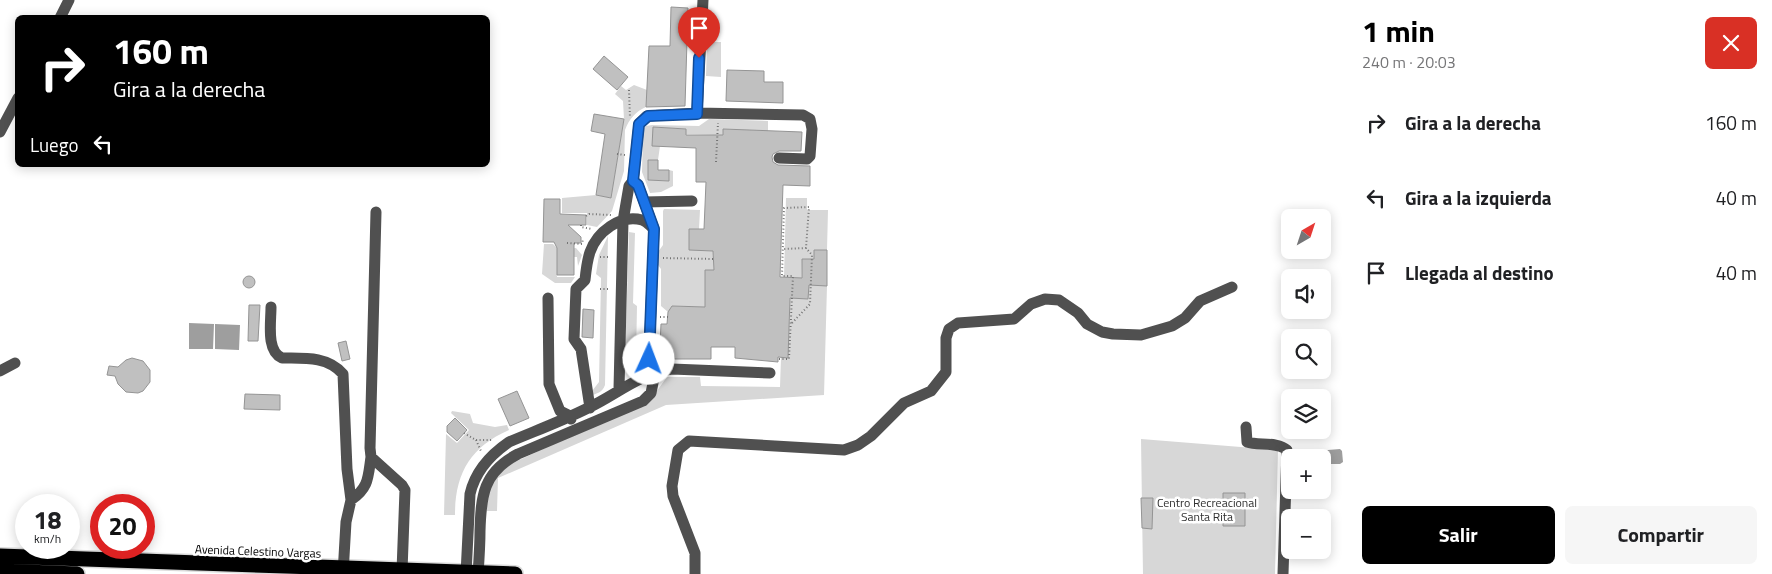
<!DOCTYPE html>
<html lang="es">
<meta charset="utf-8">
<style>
:root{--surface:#fff;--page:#f6f6f6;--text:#202124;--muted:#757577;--accent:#000}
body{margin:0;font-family:"Titillium Web",sans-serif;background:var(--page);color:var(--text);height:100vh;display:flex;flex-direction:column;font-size:19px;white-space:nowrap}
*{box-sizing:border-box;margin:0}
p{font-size:16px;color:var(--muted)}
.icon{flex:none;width:28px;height:28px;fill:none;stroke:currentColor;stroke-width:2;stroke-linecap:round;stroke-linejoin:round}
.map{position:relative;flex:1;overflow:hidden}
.side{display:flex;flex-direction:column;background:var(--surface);width:425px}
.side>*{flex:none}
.hud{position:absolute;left:15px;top:15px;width:475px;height:152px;border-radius:8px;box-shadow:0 2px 12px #0003;background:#000;color:#fff;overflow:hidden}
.needle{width:32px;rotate:39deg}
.controls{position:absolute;left:1281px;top:209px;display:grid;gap:10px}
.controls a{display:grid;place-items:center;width:50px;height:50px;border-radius:8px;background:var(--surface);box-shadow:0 2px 12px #0003;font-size:25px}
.speed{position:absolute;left:15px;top:494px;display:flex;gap:10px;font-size:25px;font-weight:700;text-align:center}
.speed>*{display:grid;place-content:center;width:65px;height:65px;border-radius:50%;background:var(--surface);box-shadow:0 2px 12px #0003;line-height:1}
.speed small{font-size:12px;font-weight:400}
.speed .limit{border:8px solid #d22;background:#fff;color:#111}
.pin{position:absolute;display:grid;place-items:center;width:42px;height:42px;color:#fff;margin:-51px -21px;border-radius:50% 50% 50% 0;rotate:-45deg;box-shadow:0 0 5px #0007}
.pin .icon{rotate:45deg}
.me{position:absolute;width:55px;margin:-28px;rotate:2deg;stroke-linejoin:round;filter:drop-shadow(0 0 4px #0008)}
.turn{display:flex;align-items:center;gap:18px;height:105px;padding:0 15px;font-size:22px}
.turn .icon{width:65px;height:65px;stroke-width:2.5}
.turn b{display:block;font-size:35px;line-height:42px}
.then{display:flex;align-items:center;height:48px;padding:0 15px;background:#0003;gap:10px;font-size:19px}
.round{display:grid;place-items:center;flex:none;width:52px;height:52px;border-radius:8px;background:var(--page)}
.summary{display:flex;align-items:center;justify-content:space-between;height:85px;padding:0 15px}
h1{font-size:30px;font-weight:700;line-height:38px;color:var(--accent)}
.primary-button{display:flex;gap:10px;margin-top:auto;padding:10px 15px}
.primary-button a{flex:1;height:58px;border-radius:8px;background:var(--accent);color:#fff;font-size:20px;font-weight:700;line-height:58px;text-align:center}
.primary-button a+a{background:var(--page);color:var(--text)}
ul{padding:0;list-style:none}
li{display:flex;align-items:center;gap:15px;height:75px;padding:0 15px}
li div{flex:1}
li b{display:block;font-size:19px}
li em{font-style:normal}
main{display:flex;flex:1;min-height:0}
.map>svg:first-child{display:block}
</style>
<main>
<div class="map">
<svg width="1347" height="574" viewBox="0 0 1347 574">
<rect width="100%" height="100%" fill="#fff"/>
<path fill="#d7d7d7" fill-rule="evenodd" d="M707,42h14v35l-15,-1z
M634,85l13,5 -1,17c-10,4 -17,12 -21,23l-1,41 -12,40 -15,16 -10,-2v-12h-25v-15l34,-3 15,3 13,-79 -1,-18 -8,-7 6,-8 5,4z
M709,119l59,2v10l-45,-2 -1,34 -4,-28 -32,-1v-5l-33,-2v19h7l-2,14h-10v20l21,1v-11l4,1v15l-12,6 -11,1 -8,-21 1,-42 3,-4 6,-1 47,1z
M786,198h21v12h21l-1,40h-13v21l13,15 -3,109 -158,10 -168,73 -1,33h-10l-1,-20 18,-24 147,-68 16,-22h33l1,9 79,1 1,-30h7l3,-79 -7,-1zM802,259h7l-1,40 -7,-1z
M664,209l36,1 -1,19h-10v20l24,2 1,19h-9v37l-33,-1 -4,6 -7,-6v-37l-3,-4v-13l5,-7v-34z
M629,232l6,1 -2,70 4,3 -1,53h-11z
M608,236l-3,149c-3,8 -8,8 -15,11l-1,-1 10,-13 2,-104 -5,-4 3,-19z
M544,244h9l5,5 18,-1 6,7 -4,11 -1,-9h-20v20h18l-4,6h-16l-13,-9z
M452,411l18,3 3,9 22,4 12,-2 2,5c-39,17 -54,44 -54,85h-11l2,-81 11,9 12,-13 -18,-17z
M1141,439l137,11 -3,124h-132z"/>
<path fill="#9e9e9e" d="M189,323l25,1 -1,25h-24z
M215,324l25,1 -1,25 -24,-1z
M1340,449l2,2 1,11 -3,2h-10l-3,-2 -1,-10 2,-2z
M1292,450h21l4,2v5l-27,1z"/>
<path fill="#c0c0c0" stroke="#949494" d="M671,7l17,1 -3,98 -39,1 3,-61h21z
M604,56l24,21 -11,13 -24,-21z
M727,70l37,1v11h19v21l-57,-2z
M594,114l30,5 -13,79 -15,-3 9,-61 -14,-3z
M653,127l33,2v6h37v-6l79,3 -1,19h-22l-6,3 -1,3 1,5 5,3 32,1v20l-27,-1 -3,92 22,1v-19h12v-9h13v36l-18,-1 -1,14 -18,-1 -2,60 -10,-1v5l-43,-4v-11h-24v12h-45l-1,-13 -5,-1 1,-21h6l1,-12 4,-6 33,1v-37h9l-1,-19 -24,-1v-21h15l2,-47h-10v-34l-44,-2z
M648,160h10v10h11v11l-21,-1z
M544,199h16v15l26,1v10h-18l13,12v6h-7v32h-17v-27l-3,-6h-11z
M243 282a6 6 0 1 1 12 0a6 6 0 1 1-12 0Z
M249,305h11l-2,36h-10z
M583,309l11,1 -1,28 -11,-1z
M346,341l4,18 -8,2 -4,-18z
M132,358l11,3 7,9v12l-7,9 -5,2 -12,-1 -8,-8 -3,-8 -8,-1 2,-9 9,1 8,-7z
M517,391l12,27 -19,8 -12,-27z
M245,394l35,1v15l-36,-1z
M455,418l12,12 -10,11 -10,-9v-6z
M1223,493h22v33h-22z
M1141,498h12l-1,31 -10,-1z"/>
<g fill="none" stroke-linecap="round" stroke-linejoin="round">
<defs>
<path id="highway" d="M0,556l515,18
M0,571l77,3"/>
</defs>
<use href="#highway" stroke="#dbdbdb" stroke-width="18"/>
<path stroke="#727272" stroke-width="2" stroke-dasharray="1 2.5" stroke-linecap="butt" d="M629,90l1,28
M617,154l8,1
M716,162l2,-39
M586,216l3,-2 22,1
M581,225v2l11,2
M567,243l15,1 1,-5
M600,257h9
M663,258l50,1
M600,289h8
M660,317h8
M792,323l18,-19 2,-49 -6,-7
M779,359h10l4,-83h-11l2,-68 25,-1 -3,41 -23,1
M464,433l12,7h16
M476,440l5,11"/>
<path stroke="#505050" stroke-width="11" d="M60,18l9,-18
M697,113l6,-113
M0,132l18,-34
M644,202l48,-1
M376,212l-6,236 1,9 31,28 3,5 -3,81
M548,298l1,86 11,27 10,5 1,3
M271,307c0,16 -5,44 11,51 22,0 46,-2 61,16l4,95 4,31 -5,22 -3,52
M0,371l15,-8
M619,389l4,-168 6,-35 4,-5 6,-57 8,-8 50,-3 106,2 7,4 2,10 -2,27 -3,3 -28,-1
M590,408l-9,-59 -7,-10 2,-50 9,-9c1,-10 2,-19 5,-28 7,-20 30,-38 52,-32 5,1 8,6 12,9
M1246,427l1,15c11,4 30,-1 40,8l-4,124
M351,500c18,-12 17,-23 20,-43
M466,574l4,-80c5,-22 20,-39 39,-52 26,-11 53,-21 79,-34 28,-13 52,-35 84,-39l98,4
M478,574c1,-14 2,-28 2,-43 1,-35 3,-59 38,-77l125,-53 8,-8 4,-20 -6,-14 5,-130 -16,-44 -5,-4
M695,574v-21l-22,-57 -1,-10 6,-36 11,-9 155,9 14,-5 13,-9 33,-33 27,-12 15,-19v-34l3,-9 9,-6 56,-4 17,-15 14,-5 14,1 19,13 9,11 15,8 11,2 28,1 31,-9 13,-8 15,-17 32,-14"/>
<use href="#highway" stroke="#000" stroke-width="15"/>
</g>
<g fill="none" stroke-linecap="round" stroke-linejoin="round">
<defs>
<path id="route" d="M649,359l5,-130 -16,-44 -5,-4 6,-57 9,-8 49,-2 2,-56"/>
</defs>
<use href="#route" stroke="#114b97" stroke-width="12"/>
<use href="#route" stroke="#1a73e8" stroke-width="9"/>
</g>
<g text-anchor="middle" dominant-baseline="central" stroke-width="5" stroke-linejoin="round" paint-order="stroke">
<g font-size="12" fill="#2e2e2e" stroke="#fff">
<text x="1207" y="502">Centro Recreacional<tspan x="1207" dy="14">Santa Rita</tspan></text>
</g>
<g font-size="12" fill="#000" stroke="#fff">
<text transform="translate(258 551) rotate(2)">Avenida Celestino Vargas</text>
</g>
</g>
</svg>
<div class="controls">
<a><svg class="needle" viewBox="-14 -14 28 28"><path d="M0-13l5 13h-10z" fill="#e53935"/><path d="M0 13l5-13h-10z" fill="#757577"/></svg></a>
<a><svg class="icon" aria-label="sound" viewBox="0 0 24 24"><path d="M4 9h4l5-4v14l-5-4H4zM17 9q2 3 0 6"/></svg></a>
<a><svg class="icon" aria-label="search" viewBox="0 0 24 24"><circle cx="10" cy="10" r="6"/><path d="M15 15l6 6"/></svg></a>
<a><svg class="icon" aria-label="layers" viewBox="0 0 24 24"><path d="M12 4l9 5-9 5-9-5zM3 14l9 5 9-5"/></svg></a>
<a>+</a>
<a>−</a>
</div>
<div class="speed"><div>18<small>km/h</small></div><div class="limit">20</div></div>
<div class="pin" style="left:699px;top:58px;background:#d93025"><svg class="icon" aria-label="arrive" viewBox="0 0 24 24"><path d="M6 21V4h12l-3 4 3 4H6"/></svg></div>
<svg class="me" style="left:649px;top:359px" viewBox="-20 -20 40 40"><circle r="19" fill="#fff"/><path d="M0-13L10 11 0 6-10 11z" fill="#1a73e8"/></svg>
<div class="hud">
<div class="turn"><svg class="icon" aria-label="right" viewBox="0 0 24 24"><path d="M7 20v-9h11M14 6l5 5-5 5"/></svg><div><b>160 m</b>Gira a la derecha</div></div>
<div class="then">Luego<svg class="icon" aria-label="left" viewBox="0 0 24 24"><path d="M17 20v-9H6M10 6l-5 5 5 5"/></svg></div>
</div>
</div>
<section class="side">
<div class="summary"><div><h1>1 min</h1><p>240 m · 20:03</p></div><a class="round" style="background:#d93025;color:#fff"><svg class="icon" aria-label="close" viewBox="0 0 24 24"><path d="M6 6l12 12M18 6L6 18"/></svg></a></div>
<ul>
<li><svg class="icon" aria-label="right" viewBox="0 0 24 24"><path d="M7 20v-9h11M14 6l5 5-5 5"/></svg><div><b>Gira a la derecha</b></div><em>160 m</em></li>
<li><svg class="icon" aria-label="left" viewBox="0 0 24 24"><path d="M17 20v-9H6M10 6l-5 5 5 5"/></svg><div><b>Gira a la izquierda</b></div><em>40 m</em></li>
<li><svg class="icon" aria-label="arrive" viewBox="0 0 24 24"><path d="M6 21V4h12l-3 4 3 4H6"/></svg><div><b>Llegada al destino</b></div><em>40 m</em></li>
</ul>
<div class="primary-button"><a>Salir</a><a>Compartir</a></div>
</section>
</main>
